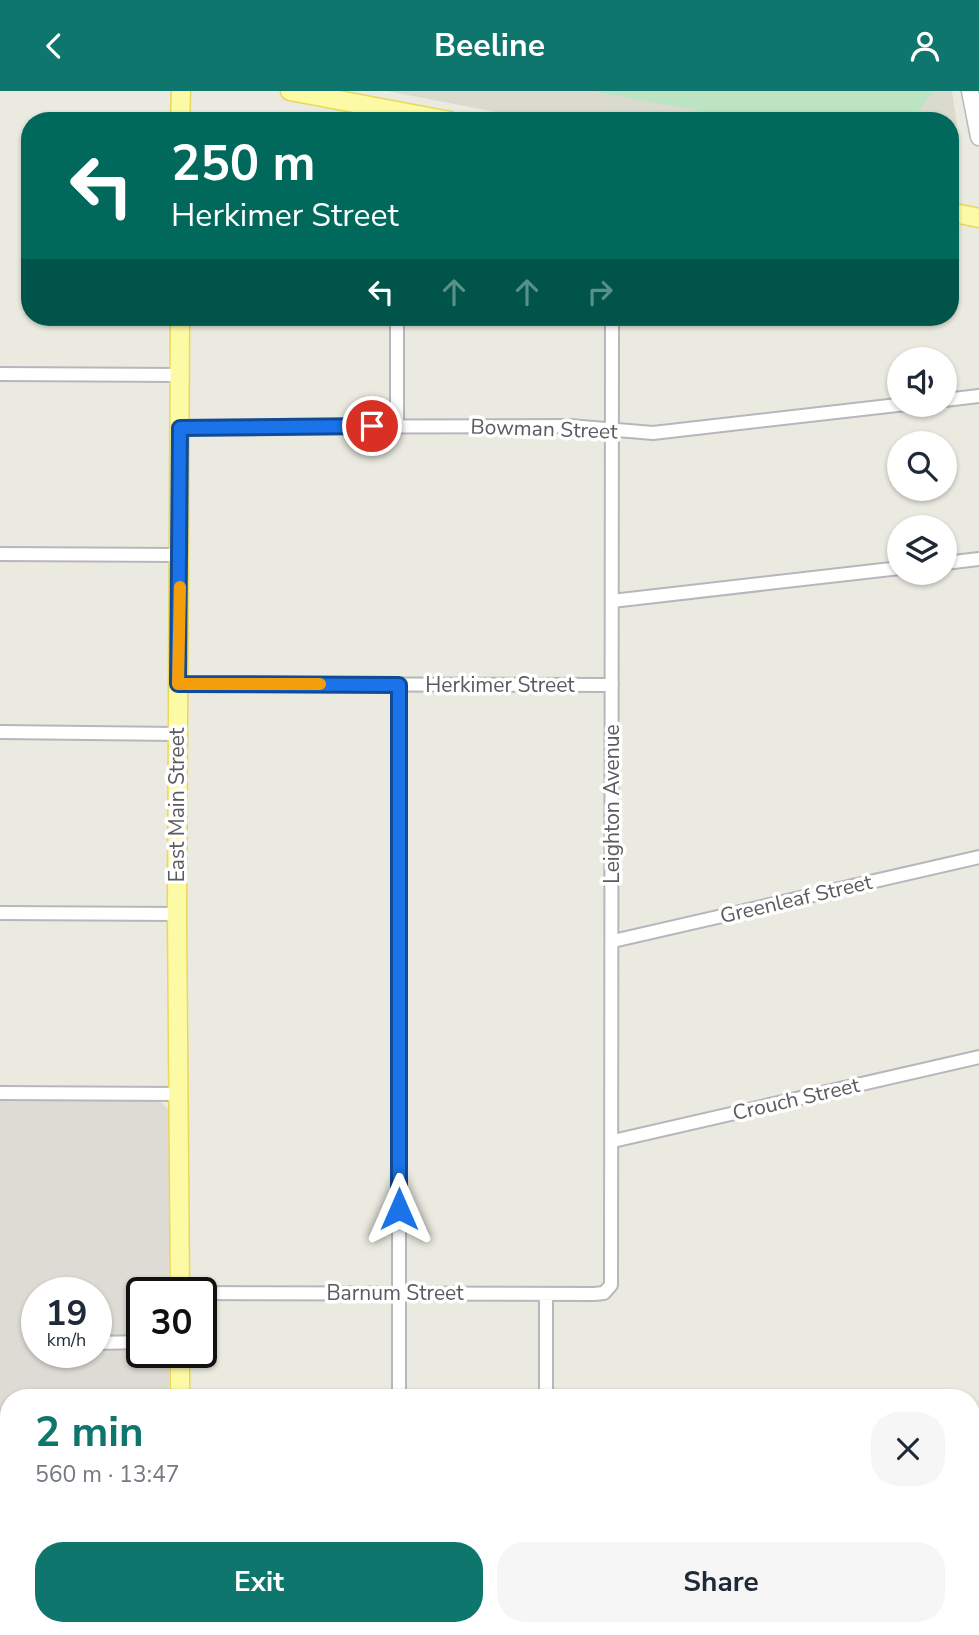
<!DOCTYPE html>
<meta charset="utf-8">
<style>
:root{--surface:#fff;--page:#f6f6f7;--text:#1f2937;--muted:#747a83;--accent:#0f766e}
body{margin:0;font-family:"Nunito Sans",sans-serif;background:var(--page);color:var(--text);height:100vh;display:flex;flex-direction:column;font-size:26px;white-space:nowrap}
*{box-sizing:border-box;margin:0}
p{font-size:23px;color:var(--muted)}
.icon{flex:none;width:38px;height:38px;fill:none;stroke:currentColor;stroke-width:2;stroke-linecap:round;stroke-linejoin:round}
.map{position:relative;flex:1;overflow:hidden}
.side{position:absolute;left:0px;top:1298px;width:980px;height:247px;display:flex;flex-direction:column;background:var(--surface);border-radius:28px 28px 0 0;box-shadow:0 2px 5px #0004}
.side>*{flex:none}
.hud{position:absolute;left:21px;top:21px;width:938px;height:214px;border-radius:28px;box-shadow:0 2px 5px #0004;background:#00695c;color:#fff;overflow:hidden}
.tools{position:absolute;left:887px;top:256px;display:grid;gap:14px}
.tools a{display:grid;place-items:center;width:70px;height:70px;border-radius:50%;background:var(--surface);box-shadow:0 2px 5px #0004;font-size:35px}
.speed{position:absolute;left:21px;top:1186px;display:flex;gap:14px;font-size:35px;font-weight:700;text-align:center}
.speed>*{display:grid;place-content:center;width:91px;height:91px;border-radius:50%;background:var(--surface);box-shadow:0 2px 5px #0004;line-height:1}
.speed small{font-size:18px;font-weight:400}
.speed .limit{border:4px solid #111;border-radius:10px;background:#fff;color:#111}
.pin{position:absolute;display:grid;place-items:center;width:60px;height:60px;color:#fff;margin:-30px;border:4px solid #fff;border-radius:50%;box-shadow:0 2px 7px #0007}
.me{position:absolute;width:77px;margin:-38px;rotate:0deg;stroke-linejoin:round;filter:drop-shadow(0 0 5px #0008)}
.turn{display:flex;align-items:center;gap:24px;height:147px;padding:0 35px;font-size:32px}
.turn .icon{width:91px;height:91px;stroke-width:2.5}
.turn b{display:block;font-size:49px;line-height:60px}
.lanes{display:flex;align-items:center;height:66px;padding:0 35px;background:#0003;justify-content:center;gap:35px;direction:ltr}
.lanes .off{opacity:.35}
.round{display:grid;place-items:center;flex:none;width:74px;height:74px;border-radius:28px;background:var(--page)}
.overview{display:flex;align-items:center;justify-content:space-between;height:119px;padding:0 35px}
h1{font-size:42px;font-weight:700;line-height:52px;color:var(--accent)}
.primary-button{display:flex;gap:14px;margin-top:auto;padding:14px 35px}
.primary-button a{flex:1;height:80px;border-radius:28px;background:var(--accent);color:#fff;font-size:28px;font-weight:700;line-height:80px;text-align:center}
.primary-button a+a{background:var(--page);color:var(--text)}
header{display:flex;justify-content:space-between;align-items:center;height:91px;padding:0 35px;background:var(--accent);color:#fff;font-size:32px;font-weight:700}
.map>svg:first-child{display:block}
</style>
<header><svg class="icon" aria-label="back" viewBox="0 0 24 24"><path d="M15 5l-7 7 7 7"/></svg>Beeline<svg class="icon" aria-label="person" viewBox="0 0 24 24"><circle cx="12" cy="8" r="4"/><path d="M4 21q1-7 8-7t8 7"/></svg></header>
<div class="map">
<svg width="979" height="1544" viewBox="0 0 979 1544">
<rect width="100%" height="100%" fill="#ebeae0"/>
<path fill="#dddbd4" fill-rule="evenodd" d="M0,1010h159l10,9v183h-27v60h27v45h-160v229h160v8h-169zM37,1202h59v60h-59z"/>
<path fill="#dbdace" d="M387,0h565l5,34 -7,6v-10h-407z"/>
<path fill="#bce3c2" d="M592,0h341l-21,30h-159z"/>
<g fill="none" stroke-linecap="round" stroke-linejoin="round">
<defs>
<path id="minor" d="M397,226v109
M0,283l180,1
M945,309l34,-4
M180,336l390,-1 83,7 253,-29
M0,463l180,1
M945,472l34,-4
M612,510l288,-33
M178,593l434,1
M0,641l177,2
M0,822l177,1
M613,850l366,-84
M0,1002l177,1
M613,1050l366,-84
M180,1202l414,1 10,-1 7,-8 1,-968
M96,1252l46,-1
M399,1307v-713
M546,1307v-104
M339,1536l45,8
M398,1544v-8
M544,1544l1,-8"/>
<path id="secondary" d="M970,0l9,46"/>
<path id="primary" d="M290,0l160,30
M180,30l1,-30
M950,121l29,6
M180,226l-3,597 3,379
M180,1307v-45
M180,1544v-8"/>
</defs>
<use href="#minor" stroke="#b6b7bc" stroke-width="16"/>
<use href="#secondary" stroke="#b6b8be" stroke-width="19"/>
<use href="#primary" stroke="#ecd758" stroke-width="21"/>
<use href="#minor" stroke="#fff" stroke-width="12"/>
<use href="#secondary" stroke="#fff" stroke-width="16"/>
<use href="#primary" stroke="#fcfaa4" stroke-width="18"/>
</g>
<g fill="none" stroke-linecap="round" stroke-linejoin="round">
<defs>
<path id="route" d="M372,335l-192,2 -2,256 221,1v524"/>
</defs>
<use href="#route" stroke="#114b97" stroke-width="18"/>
<use href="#route" stroke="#1a73e8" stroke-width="12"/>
<path stroke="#f59e0b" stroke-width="12" d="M180,496l-2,97h142"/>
</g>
<g text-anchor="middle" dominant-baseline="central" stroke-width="7" stroke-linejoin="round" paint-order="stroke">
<g font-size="21" fill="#595b60" stroke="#fff">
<text transform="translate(544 338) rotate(2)">Bowman Street</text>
<text x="500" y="594">Herkimer Street</text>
<text transform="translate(612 713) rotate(-90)">Leighton Avenue</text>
<text transform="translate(177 714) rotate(-90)">East Main Street</text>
<text transform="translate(796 808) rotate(-13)">Greenleaf Street</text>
<text transform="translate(796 1008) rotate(-13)">Crouch Street</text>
<text x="395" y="1202">Barnum Street</text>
</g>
</g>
</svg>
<div class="tools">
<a><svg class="icon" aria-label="sound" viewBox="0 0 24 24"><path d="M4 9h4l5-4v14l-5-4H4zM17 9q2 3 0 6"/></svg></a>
<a><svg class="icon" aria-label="search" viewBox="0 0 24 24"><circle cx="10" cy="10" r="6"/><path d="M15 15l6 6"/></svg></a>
<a><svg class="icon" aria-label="layers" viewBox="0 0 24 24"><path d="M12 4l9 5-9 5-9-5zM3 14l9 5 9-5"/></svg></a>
</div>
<div class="speed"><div>19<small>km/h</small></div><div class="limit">30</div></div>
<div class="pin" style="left:372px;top:335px;background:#d93025"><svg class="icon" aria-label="arrive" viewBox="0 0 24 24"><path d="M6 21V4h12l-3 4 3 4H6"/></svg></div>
<svg class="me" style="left:399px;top:1118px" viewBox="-20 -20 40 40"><path d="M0-17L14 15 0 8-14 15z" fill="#1a73e8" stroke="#fff" stroke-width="4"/></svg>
<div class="hud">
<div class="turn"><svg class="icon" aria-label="left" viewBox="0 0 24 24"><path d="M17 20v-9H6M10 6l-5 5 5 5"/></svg><div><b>250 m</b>Herkimer Street</div></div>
<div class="lanes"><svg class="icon" aria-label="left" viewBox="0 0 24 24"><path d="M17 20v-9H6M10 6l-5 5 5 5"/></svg><svg class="icon off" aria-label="ahead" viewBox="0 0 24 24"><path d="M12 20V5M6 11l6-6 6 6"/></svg><svg class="icon off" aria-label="ahead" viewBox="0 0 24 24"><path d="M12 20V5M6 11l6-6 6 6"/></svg><svg class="icon off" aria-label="right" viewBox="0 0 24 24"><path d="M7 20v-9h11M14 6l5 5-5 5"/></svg></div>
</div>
<section class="side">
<div class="overview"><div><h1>2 min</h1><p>560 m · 13:47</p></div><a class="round"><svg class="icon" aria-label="close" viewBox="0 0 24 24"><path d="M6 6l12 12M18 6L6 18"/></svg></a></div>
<div class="primary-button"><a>Exit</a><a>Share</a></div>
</section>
</div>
